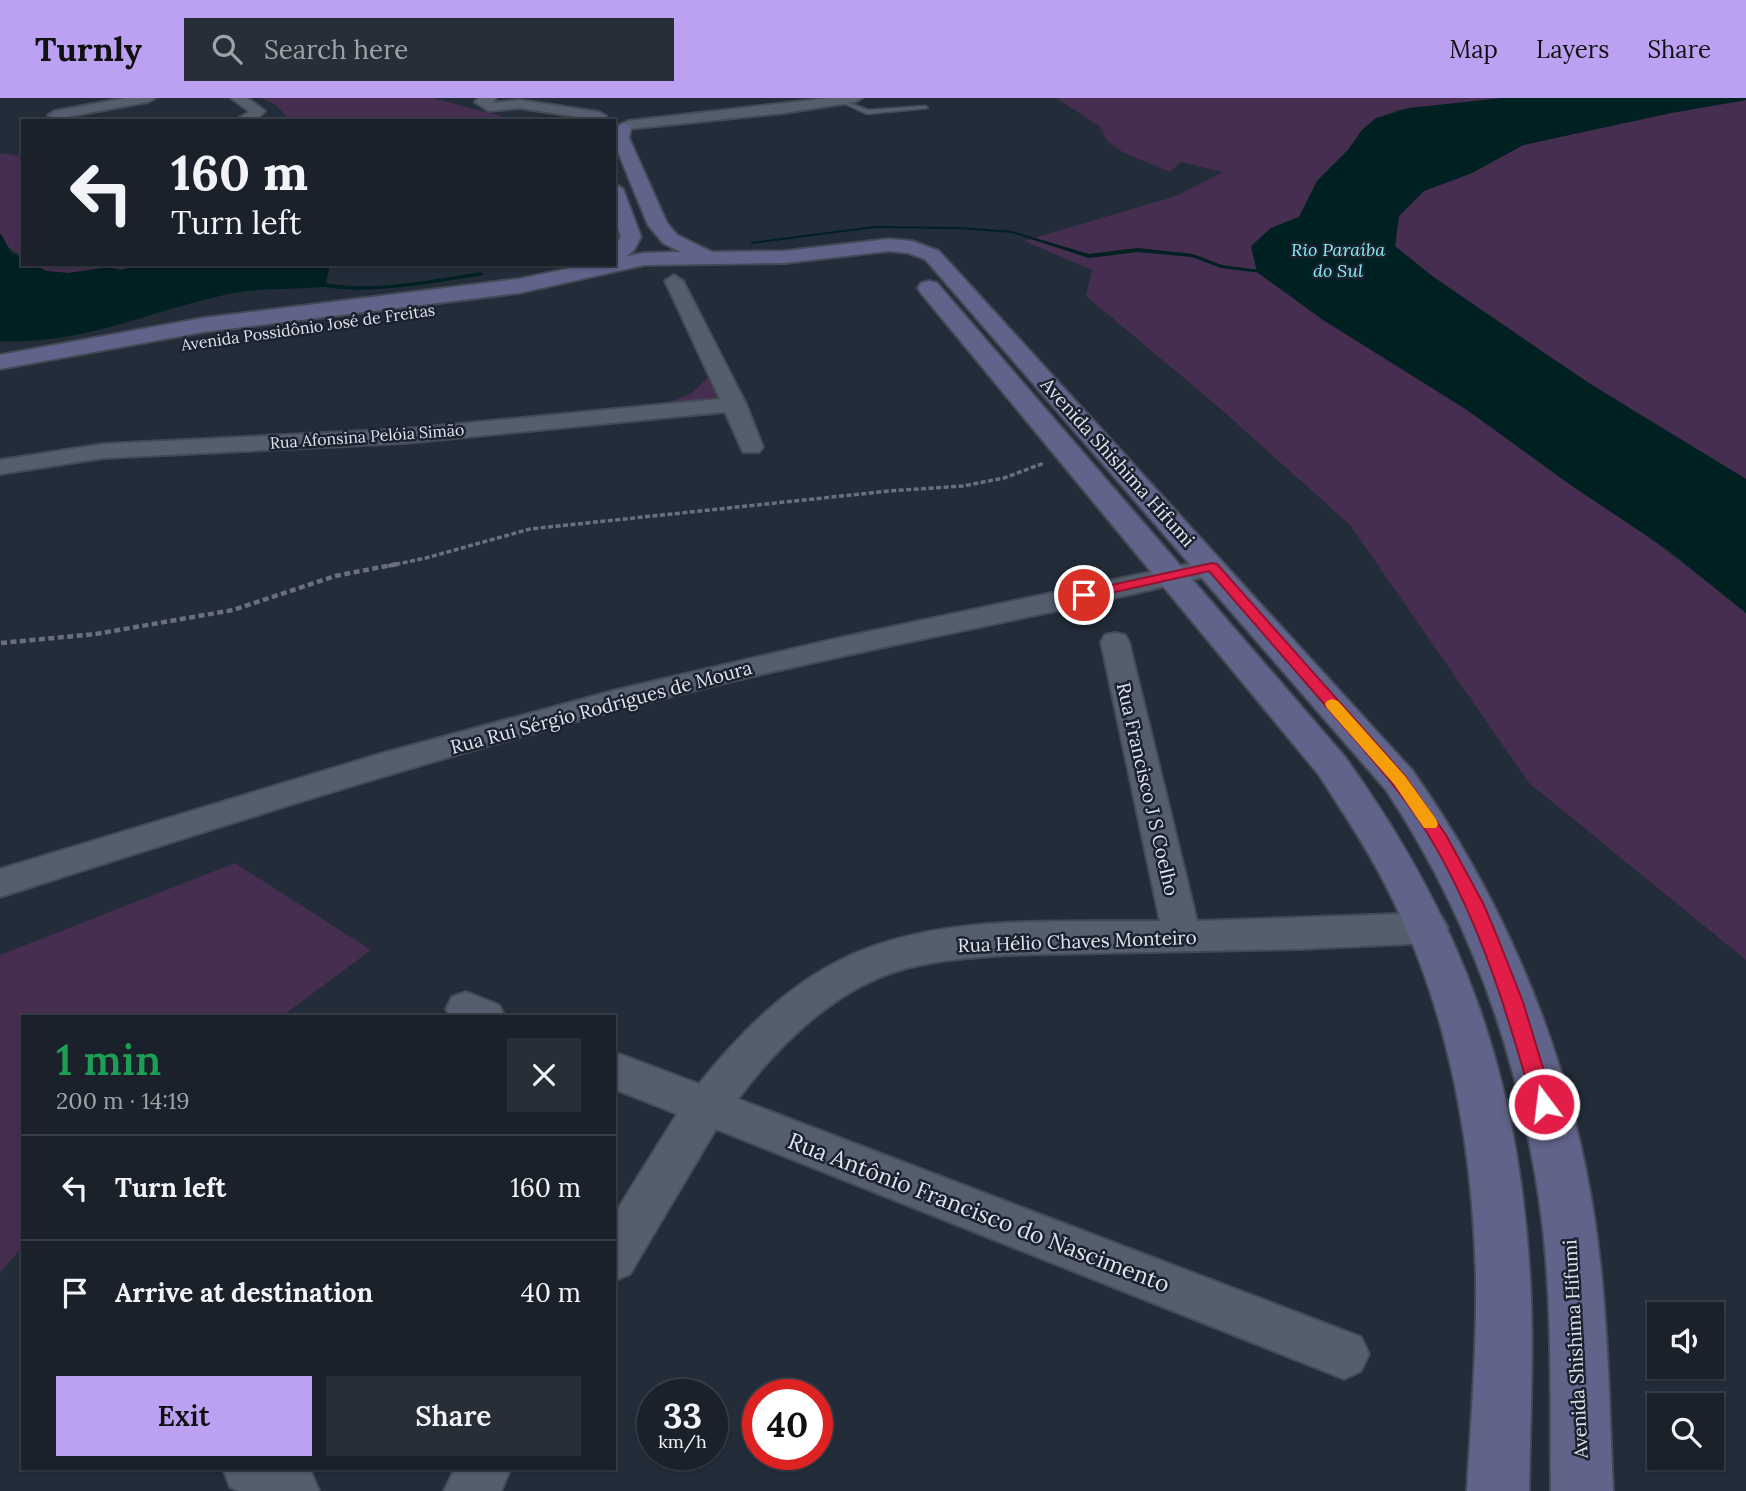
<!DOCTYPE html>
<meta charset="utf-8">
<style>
:root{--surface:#1a212b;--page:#272e37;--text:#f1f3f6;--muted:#9fa3a9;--line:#383e47;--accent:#bca0f2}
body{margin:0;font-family:Lora,serif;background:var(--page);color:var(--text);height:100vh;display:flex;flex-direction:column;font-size:26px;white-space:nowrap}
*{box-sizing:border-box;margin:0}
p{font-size:23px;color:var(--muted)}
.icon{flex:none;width:38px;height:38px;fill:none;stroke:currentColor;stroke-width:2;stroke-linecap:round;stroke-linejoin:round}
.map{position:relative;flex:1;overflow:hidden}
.drawer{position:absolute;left:21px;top:917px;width:595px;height:455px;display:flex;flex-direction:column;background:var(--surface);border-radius:0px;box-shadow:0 2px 5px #0004,0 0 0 2px var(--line)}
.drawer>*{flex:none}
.banner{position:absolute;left:21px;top:21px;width:595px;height:147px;border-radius:0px;box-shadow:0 2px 5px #0004,0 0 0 2px var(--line);background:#1a212b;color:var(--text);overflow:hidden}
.fabs{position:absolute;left:1647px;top:1204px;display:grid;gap:14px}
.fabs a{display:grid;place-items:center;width:77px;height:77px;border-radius:0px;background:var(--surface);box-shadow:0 2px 5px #0004,0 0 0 2px var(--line);font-size:35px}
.speed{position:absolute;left:637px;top:1281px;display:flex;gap:14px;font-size:35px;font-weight:700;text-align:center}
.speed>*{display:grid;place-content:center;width:91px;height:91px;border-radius:50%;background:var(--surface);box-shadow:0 2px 5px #0004,0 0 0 2px var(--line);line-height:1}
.speed small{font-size:18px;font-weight:400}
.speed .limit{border:10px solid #d22;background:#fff;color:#111}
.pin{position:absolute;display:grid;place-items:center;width:60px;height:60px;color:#fff;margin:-30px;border:4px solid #fff;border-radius:50%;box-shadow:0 2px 7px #0007}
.me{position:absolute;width:77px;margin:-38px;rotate:345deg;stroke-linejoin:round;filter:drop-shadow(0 0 5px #0008)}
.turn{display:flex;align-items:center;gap:24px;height:147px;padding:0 35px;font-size:32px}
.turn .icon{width:91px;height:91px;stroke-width:2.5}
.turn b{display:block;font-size:49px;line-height:60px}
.round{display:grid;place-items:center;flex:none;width:74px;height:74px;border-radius:0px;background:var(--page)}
.overview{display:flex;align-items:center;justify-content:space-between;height:119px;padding:0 35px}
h1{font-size:42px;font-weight:600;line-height:52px;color:#1e9e55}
.cta{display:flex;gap:14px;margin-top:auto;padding:14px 35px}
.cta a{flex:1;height:80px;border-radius:0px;background:var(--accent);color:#111;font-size:28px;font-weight:600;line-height:80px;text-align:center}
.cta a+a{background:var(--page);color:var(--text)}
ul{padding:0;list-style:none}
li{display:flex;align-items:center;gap:21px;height:105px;padding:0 35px;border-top:2px solid var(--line)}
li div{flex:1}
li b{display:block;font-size:26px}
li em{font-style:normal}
header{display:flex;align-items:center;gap:42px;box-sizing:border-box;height:98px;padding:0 35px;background:var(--accent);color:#111}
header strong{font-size:33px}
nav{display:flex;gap:38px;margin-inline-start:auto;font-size:24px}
.search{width:490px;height:63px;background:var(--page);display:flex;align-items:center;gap:18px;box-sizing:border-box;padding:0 24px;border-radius:0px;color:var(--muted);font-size:26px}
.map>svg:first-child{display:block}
</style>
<header>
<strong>Turnly</strong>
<div class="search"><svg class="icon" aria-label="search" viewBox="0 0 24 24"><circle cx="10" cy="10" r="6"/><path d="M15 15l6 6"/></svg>Search here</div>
<nav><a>Map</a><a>Layers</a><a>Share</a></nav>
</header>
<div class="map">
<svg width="1746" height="1393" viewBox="0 0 1746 1393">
<rect width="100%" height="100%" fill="#232c39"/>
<path fill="#452e4f" d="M262,0h171l71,19 -11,4h-203l-14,-16z
M1056,0h447l-106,12 -35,20 -14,20 -31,31 -18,36 -28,11 -14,44c68,49 139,92 209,137 97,63 190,132 280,204v347l-217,-177 -179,-258 -135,-121 -129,-108 6,-26 -68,-29 152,-45 47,-24 -42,-10 -11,10 -46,-19 -16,-11 -9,-16z
M1746,2v379c-120,-73 -241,-145 -351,-232l4,-31 25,-25 48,-18 51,-28 148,-32z
M0,55l23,3v100l-14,-8 -9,-15z
M35,166h107l-21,6 -11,-3 -42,6 -22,-2z
M708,279l10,18 -2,5 -52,5 28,-12z
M235,765l136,87 -90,67h-258v229l-23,27v-318z"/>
<path fill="#002022" d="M1503,0h243v2l-75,13 -148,32 -51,28 -48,18 -25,25 -4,30 37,30 158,108 156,95v134l-78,-63 -99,-66 -102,-74 -144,-90 -66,-48 -6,-26 20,-18 28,-11 18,-36 31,-31 14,-20 14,-12 33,-10z
M0,135l11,19 12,6v6h11l12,7 22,2 42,-6 11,3 22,-6h187l-5,23c-34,3 -67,0 -101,8 -77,17 -142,50 -224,46z"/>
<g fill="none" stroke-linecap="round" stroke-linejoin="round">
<path fill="#002022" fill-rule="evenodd" d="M874,128l85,1 53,4 77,23 48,-6 56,6 29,11 51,7 -3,2 -49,-6 -29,-11 -55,-5 -48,6 -77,-25 -53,-4 -85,-1 -121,16 -3,-2z
M481,174l3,2 -1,1c-42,7 -133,24 -171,8l3,-2c54,13 112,-1 166,-9z"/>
<defs>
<path id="lane" d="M841,2l27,10 57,-4 3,2 -61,6 -26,-12z"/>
<path id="street" d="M126,0h29l-7,4 -93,17 -7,-4 7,-4z
M231,0h16l18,13 -10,10h-22l17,-9z
M479,0h17l-4,5 27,-3 80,12 7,4 -7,4 -80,-12 -30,3 -14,-9z
M829,0h33l-7,4 -71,11 -156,16 -7,-4 7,-4z
M674,177l9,6 63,123 17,43 -4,5h-16l-18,-40 -320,31 -301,15 -104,16v-14l104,-16 301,-15 315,-30 -55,-118z
M1212,461l9,2 4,6 -4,6c-176,44 -356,74 -533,119 -232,58 -460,132 -688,205v-28l383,-116 233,-63 223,-52z
M1115,535l10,2 4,7 68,279 232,-8 13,4 6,11 -6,11 -13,4 -129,6 -292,6c-39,3 -80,5 -117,18 -61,21 -115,75 -153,126l623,238 8,17 -8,17 -17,8 -628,-250 -86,145 -16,7v-66l63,-101 -63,-25v-37l85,32c41,-51 89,-100 150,-128 95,-43 209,-33 311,-35l-59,-279 4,-7z
M466,894l33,13 6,12h-55l-4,-8 6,-12z
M223,1370h80l8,4 8,19h-80l-9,-4z
M455,1370h56l-10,23h-57z"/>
<path id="secondary" d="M623,25l8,5 -2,10 38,85 10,12 35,17 73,-1 104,-12 23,2 27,10 473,519c95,134 159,289 183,452 13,89 14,179 18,269h-62c-1,-90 2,-181 -9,-271 -20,-155 -70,-300 -156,-430l-461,-531 -17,-6 -19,-2 -104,12 -141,2 -125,28 -316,39 -203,37v-14l203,-37 316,-39 71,-15h24v-18l7,-9 -7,-20v-34l9,6 18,48 -7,13 -7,6 17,-3 37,-1 -18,-9 -15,-18 -34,-83 1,-14z
M929,183l8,2 408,474c118,164 174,319 185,522 4,70 0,141 -1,212h-62c4,-71 10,-141 9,-212 -3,-135 -28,-274 -91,-395 -19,-38 -43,-73 -66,-109l-398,-482 -3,-5 3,-5z"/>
</defs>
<use href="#lane" stroke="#434a55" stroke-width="3"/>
<use href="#street" stroke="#434a55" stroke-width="4"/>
<use href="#secondary" stroke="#434a55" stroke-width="4"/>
<path stroke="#69707c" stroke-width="3.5" stroke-dasharray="5 2.5" stroke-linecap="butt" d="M388,468l38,-8 104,-29 359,-38 74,-5 41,-8 40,-15"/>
<path stroke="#69707c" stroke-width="4.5" stroke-dasharray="6 3.5" stroke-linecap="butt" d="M1,545l95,-9 137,-24 102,-34 62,-12"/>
<use href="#lane" fill="#545e6d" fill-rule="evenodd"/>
<use href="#street" fill="#545e6d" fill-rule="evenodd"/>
<use href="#secondary" fill="#61648a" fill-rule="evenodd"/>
</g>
<path fill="#e11d48" stroke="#92132f" stroke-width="2" d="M1212,465l5,1 188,212 41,59 38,70 15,36 24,61 31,102 -3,7 -7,2 -8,-2 -3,-7c-25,-89 -51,-176 -98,-258 -26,-46 -62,-86 -97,-126 -43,-49 -86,-99 -129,-149l-125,28 -7,-4 7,-4z"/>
<path fill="#f59e0b" d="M1332,601l6,2 67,75 31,43 2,5 -2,4h-12l-30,-44 -67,-76 -2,-4 2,-3z"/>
<g text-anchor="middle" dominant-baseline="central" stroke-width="5" stroke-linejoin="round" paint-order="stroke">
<g font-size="16" fill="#dee4ed" stroke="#1a222f">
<text transform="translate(308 229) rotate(-8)">Avenida Possidônio José de Freitas</text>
<text transform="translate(367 338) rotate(-4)">Rua Afonsina Pelóia Simão</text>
</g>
<g font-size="18" font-style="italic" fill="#88eef4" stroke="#1a222f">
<text x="1338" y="151">Rio Paraíba<tspan x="1338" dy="21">do Sul</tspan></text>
</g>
<g font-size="19" fill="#dee4ed" stroke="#1a222f">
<text transform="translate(1118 364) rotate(48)">Avenida Shishima Hifumi</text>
<text transform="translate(601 609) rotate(-15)">Rua Rui Sérgio Rodrigues de Moura</text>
<text transform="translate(1148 691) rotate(77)">Rua Francisco J S Coelho</text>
<text transform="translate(1077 843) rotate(-2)">Rua Hélio Chaves Monteiro</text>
<text transform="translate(1575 1251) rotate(-93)">Avenida Shishima Hifumi</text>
</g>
<g font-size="23" fill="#dee4ed" stroke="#1a222f">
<text transform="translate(979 1114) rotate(21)">Rua Antônio Francisco do Nascimento</text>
</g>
</g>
</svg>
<div class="fabs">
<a><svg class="icon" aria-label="sound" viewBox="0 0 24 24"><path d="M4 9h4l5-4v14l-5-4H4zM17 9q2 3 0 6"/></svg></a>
<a><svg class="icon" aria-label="search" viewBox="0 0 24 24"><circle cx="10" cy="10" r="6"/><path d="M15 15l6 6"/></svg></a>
</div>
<div class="speed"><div>33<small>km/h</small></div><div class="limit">40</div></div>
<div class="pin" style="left:1084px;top:497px;background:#d93025"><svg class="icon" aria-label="arrive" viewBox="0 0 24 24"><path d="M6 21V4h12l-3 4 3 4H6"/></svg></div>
<svg class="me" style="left:1544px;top:1006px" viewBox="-20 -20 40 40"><circle r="17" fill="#e11d48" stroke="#fff" stroke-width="3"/><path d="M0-11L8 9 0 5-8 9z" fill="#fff"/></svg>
<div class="banner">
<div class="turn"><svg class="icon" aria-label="left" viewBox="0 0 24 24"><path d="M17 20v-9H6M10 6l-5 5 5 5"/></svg><div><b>160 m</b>Turn left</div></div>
</div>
<section class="drawer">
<div class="overview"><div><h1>1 min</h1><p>200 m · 14:19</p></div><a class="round"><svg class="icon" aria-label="close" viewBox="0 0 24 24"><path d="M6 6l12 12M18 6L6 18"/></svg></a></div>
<ul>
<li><svg class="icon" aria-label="left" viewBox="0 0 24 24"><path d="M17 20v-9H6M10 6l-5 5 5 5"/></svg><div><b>Turn left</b></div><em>160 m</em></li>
<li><svg class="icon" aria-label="arrive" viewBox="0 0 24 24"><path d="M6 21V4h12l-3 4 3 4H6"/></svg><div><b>Arrive at destination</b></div><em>40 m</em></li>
</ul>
<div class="cta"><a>Exit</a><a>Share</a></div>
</section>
</div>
